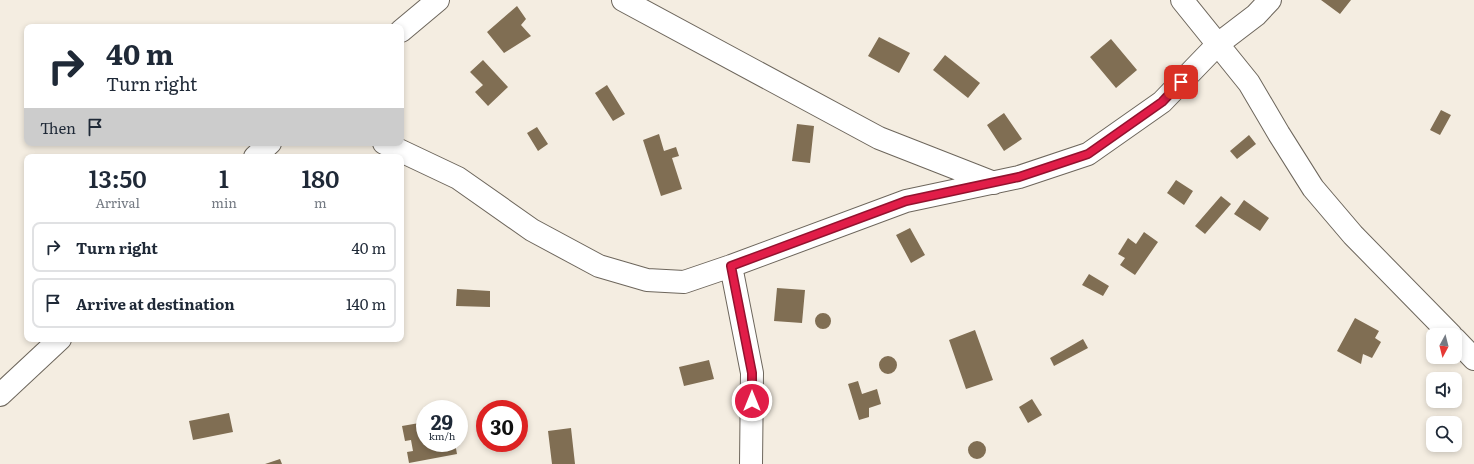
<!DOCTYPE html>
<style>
:root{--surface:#fff;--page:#f2f2f3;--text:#1f2937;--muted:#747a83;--line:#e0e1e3}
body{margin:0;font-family:Literata,serif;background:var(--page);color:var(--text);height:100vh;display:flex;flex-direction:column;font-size:15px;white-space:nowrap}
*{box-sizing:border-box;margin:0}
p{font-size:13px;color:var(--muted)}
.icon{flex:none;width:22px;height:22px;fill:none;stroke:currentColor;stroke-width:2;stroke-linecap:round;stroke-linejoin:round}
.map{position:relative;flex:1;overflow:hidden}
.side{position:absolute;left:24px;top:154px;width:380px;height:188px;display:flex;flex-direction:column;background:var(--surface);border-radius:8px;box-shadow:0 2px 6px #0003}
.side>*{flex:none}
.banner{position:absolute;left:24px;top:24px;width:380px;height:122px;border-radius:8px;box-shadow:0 2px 6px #0003;background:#fff;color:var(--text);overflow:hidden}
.needle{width:26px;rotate:187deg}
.fabs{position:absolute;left:1426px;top:328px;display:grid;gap:8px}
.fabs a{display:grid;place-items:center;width:36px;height:36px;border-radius:8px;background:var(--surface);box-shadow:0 2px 6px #0003;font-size:20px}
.speed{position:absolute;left:416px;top:400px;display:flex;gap:8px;font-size:20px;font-weight:700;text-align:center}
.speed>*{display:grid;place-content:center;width:52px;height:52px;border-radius:50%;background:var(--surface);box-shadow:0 2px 6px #0003;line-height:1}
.speed small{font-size:10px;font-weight:400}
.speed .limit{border:6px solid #d22;background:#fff;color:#111}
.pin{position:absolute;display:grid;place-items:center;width:34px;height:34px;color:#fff;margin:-17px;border-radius:8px;box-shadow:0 2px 6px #0006}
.me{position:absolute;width:44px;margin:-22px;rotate:0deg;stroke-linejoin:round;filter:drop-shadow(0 0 3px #0008)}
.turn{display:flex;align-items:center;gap:14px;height:84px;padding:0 16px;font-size:18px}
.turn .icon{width:52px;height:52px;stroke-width:2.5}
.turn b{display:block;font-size:28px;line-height:34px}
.then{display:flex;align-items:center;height:38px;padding:0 16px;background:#0003;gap:8px;font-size:15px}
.eta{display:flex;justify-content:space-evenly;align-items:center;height:68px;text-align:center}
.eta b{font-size:24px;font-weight:600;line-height:28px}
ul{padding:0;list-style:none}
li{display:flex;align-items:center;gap:12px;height:50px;margin:0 8px 6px;padding:0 8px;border:2px solid var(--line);border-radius:8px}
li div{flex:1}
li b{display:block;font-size:15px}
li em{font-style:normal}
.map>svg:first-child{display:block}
</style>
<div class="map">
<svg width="1474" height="464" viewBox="0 0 1474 464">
<rect width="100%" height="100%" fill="#f4ede1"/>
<path fill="#806e53" d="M1321,0h30l-11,14z
M517,6l9,13 -5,6 10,11 -27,17 -17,-21z
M879,37l31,16 -11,20 -31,-17z
M1111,39l26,31 -21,18 -26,-31z
M945,55l35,28 -12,15 -35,-28z
M483,60l25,27 -20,19 -13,-14 8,-7 -13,-13z
M607,85l18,29 -12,7 -18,-28z
M1441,110l10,5 -11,20 -10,-5z
M1004,113l18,26 -18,12 -17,-26z
M797,124l17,2 -4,37 -18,-2z
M537,127l11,17 -10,7 -11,-18z
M659,134l5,17 12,-4 3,9 -7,2 10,31 -21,7 -18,-56z
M1249,135l7,9 -19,15 -7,-8z
M1176,180l17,11 -9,14 -17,-12z
M1221,196l10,8 -26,30 -10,-8z
M1244,200l25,18 -9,13 -26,-17z
M910,228l15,27 -14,8 -15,-28z
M1144,232l14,10 -23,33 -15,-10 5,-7 -7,-4 10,-16 8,6z
M1089,274l20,12 -6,10 -21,-11z
M777,288l28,2 -3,33 -28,-2z
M457,289l33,2v16l-34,-1z
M815 321a8 8 0 1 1 16 0a8 8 0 1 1-16 0Z
M1355,318l24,13 -4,7 6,4 -9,16 -9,-4 -2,10 -24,-13z
M975,330l18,50 -27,9 -17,-49z
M243,339h18v3l-18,-2z
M1083,339l5,9 -34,18 -4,-8z
M879 365a9 9 0 1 1 18 0a9 9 0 1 1-18 0Z
M709,360l5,19 -30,7 -5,-19z
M858,381l4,13 15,-5 4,15 -12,4v9l-10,3 -11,-36z
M1032,399l10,16 -14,8 -9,-16z
M229,413l4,19 -40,8 -4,-19z
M425,422v21h3v2l11,-2h16l2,11 -48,9 -2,-11 6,-1 -2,-11 -6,1 -3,-15z
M571,428l4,36h-23l-4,-33z
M968 450a9 9 0 1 1 18 0a9 9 0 1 1-18 0Z
M280,459l2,5h-17z"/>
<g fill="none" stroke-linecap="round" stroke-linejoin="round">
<defs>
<path id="street" d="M623,0l256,138 115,45
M1182,0l67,83 30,51 34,54 40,47 98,100
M401,31l37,-31
M384,143l74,35 74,52 67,36 48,14 37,2 47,-16 175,-65 113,-24 69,-23 74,-52 56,-58 38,-29 14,-15
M255,157l15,-14
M731,266l21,107 -1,91
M1455,339l19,20
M0,395l60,-56"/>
</defs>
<use href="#street" stroke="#6d665c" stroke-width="24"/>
<use href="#street" stroke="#fff" stroke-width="22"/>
</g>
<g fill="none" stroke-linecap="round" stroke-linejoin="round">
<defs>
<path id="route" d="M752,401v-28l-21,-107 175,-65 113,-24 69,-23 74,-52 19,-20"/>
</defs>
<use href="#route" stroke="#92132f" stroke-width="10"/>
<use href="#route" stroke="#e11d48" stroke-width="7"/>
</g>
</svg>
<div class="fabs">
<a><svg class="needle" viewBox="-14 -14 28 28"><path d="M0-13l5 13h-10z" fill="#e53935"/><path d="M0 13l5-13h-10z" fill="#747a83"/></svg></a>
<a><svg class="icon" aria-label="sound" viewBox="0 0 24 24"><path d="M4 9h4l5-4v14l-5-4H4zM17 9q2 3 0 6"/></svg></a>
<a><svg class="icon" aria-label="search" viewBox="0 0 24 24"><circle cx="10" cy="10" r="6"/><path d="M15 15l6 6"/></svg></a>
</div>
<div class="speed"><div>29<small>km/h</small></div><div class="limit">30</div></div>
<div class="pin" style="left:1181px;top:82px;background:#d93025"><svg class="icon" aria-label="arrive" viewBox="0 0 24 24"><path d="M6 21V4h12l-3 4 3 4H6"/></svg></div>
<svg class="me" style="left:752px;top:401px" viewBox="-20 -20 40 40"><circle r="17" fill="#e11d48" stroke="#fff" stroke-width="3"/><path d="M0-11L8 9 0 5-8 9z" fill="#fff"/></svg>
<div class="banner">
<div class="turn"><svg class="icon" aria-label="right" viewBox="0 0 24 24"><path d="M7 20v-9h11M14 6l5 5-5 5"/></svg><div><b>40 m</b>Turn right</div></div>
<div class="then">Then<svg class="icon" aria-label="arrive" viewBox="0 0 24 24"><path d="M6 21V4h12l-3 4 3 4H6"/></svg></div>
</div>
<section class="side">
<div class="eta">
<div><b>13:50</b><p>Arrival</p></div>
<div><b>1</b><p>min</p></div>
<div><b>180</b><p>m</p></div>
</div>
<ul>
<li><svg class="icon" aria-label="right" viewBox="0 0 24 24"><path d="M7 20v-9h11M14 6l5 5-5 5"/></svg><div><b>Turn right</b></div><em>40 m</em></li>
<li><svg class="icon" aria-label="arrive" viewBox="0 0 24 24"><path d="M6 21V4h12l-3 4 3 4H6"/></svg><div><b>Arrive at destination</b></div><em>140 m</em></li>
</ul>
</section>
</div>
